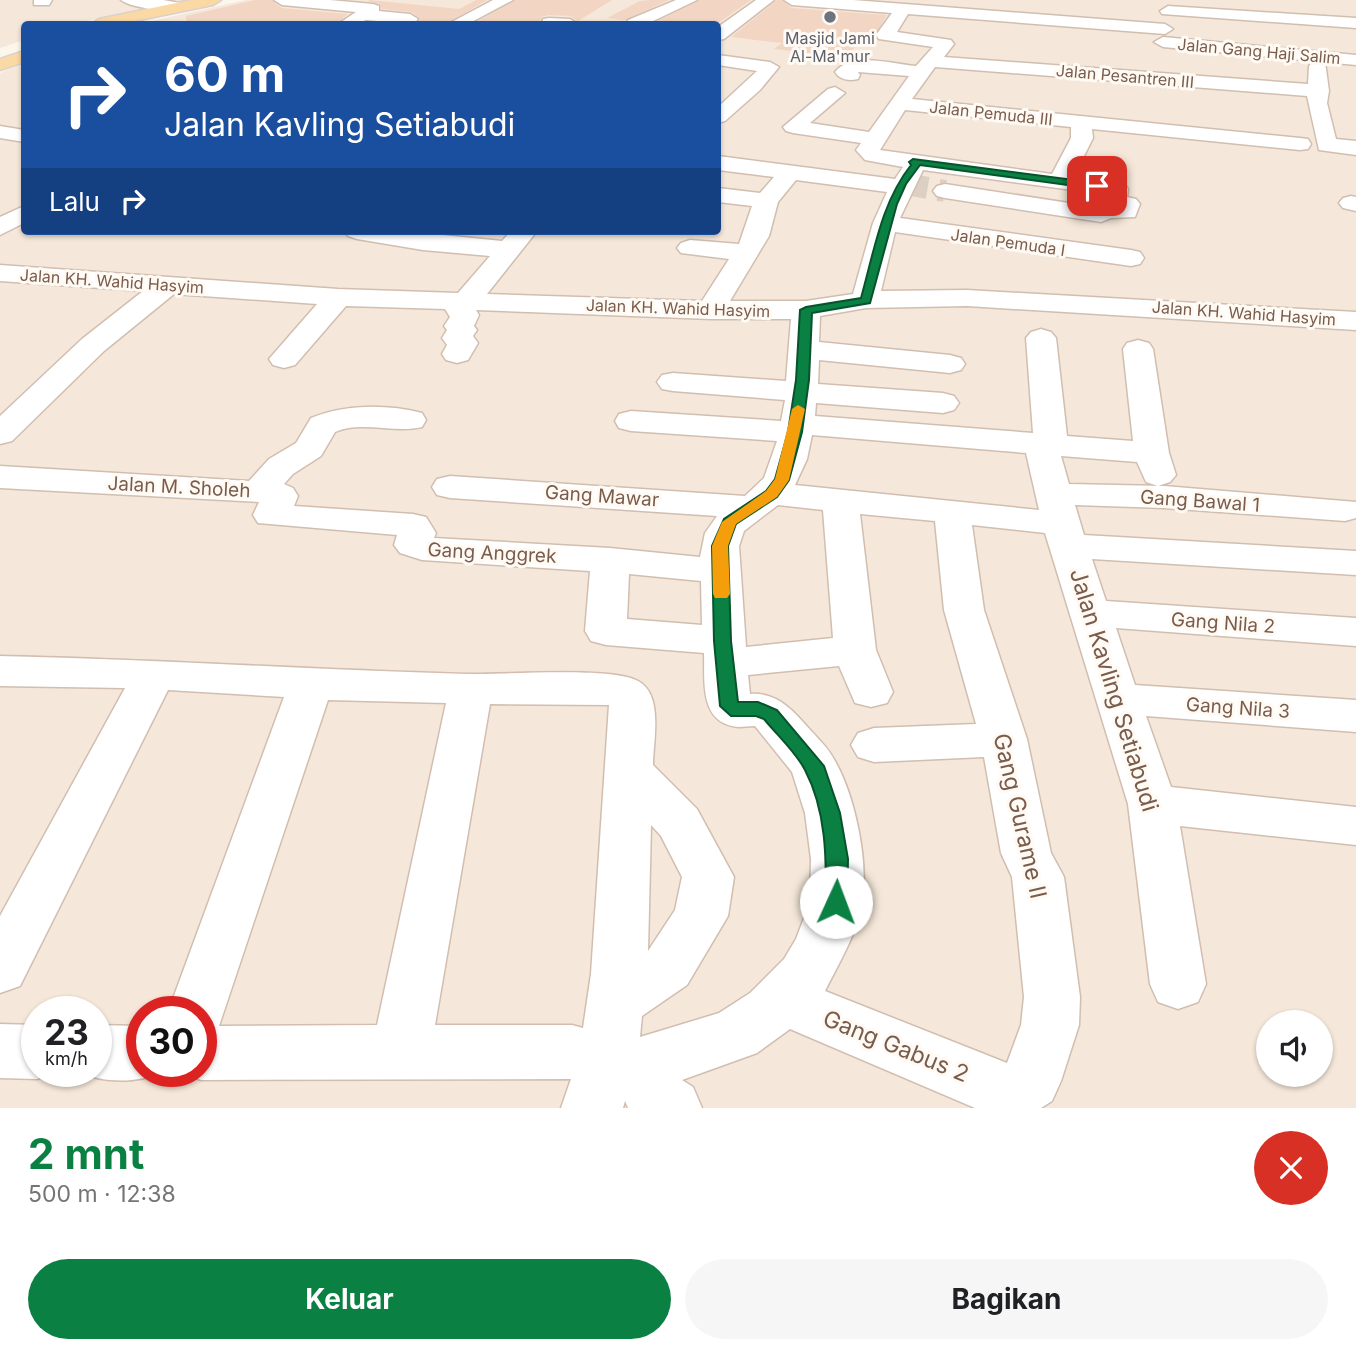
<!DOCTYPE html>
<html lang="id">
<meta charset="utf-8">
<style>
:root{--surface:#fff;--page:#f6f6f6;--text:#202124;--muted:#757577;--accent:#0b8043}
body{margin:0;font-family:Inter,sans-serif;background:var(--page);color:var(--text);height:100vh;display:flex;flex-direction:column;font-size:26px;white-space:nowrap}
*{box-sizing:border-box;margin:0}
p{font-size:23px;color:var(--muted)}
.icon{flex:none;width:38px;height:38px;fill:none;stroke:currentColor;stroke-width:2;stroke-linecap:round;stroke-linejoin:round}
.map{position:relative;height:1108px;overflow:hidden}
.details{display:flex;flex-direction:column;background:var(--surface);flex:1}
.details>*{flex:none}
.hud{position:absolute;left:21px;top:21px;width:700px;height:214px;border-radius:7px;box-shadow:0 2px 5px #0004;background:#1a4fa0;color:#fff;overflow:hidden}
.buttons{position:absolute;left:1256px;top:1010px;display:grid;gap:14px}
.buttons a{display:grid;place-items:center;width:77px;height:77px;border-radius:50%;background:var(--surface);box-shadow:0 2px 5px #0004;font-size:35px}
.speed{position:absolute;left:21px;top:996px;display:flex;gap:14px;font-size:35px;font-weight:700;text-align:center}
.speed>*{display:grid;place-content:center;width:91px;height:91px;border-radius:50%;background:var(--surface);box-shadow:0 2px 5px #0004;line-height:1}
.speed small{font-size:18px;font-weight:400}
.speed .limit{border:10px solid #d22;background:#fff;color:#111}
.pin{position:absolute;display:grid;place-items:center;width:60px;height:60px;color:#fff;margin:-30px;border-radius:14px;box-shadow:0 4px 10px #0006}
.me{position:absolute;width:77px;margin:-38px;rotate:2deg;stroke-linejoin:round;filter:drop-shadow(0 0 5px #0008)}
.turn{display:flex;align-items:center;gap:24px;height:147px;padding:0 28px;font-size:32px}
.turn .icon{width:91px;height:91px;stroke-width:2.5}
.turn b{display:block;font-size:49px;line-height:60px}
.then{display:flex;align-items:center;height:66px;padding:0 28px;background:#0003;gap:14px;font-size:26px}
.round{display:grid;place-items:center;flex:none;width:74px;height:74px;border-radius:37px;background:var(--page)}
.head{display:flex;align-items:center;justify-content:space-between;height:119px;padding:0 28px}
h1{font-size:42px;font-weight:700;line-height:52px;color:var(--accent)}
.primary-button{display:flex;gap:14px;margin-top:auto;padding:14px 28px}
.primary-button a{flex:1;height:80px;border-radius:42px;background:var(--accent);color:#fff;font-size:28px;font-weight:700;line-height:80px;text-align:center}
.primary-button a+a{background:var(--page);color:var(--text)}
.map>svg:first-child{display:block}
</style>
<div class="map">
<svg width="1356" height="1108" viewBox="0 0 1356 1108">
<rect width="100%" height="100%" fill="#fdf6ec"/>
<path fill="#f5e8da" fill-rule="evenodd" d="M0,0h190l-119,24h-47v16l-24,8z
M246,0h1110v1108h-1356v-1035l24,-10v168h694v-207h-580zM37,1012h59v59h-59zM142,1012h59v59h-59zM1269,1022h52v52h-52z"/>
<path fill="#f3d5c3" d="M255,0h17l10,8 66,6 -12,10h-149l-1,-8z
M370,0l89,9 17,-9h11l-41,24h-29l4,-5 -10,-7 -29,-3 -2,-5 -13,-3z
M515,0h97l-34,21 -8,-5 -21,-1 -8,2 -1,7h-67z
M651,0h18l-44,20 -18,-2 33,-17z
M699,0h52l-34,24h-65z
M777,0h5l10,8 95,7 -13,22 -12,4 -18,16 -70,-8 8,-6 -51,-6z"/>
<g fill="none" stroke-linecap="round" stroke-linejoin="round">
<path stroke="#dcd0c4" stroke-width="22" stroke-dasharray="22 11" stroke-linecap="butt" d="M906,184l39,7"/>
<defs>
<path id="minor" d="M34,0h18l-3,5h-15z
M121,0h42l23,4 2,3c-8,8 -58,1 -67,-7z
M274,0h56l43,4 6,2v5l31,3 8,5 -4,5 -48,-4 -9,4h-19l18,-12 -74,-7z
M493,0h20l-45,24h-20z
M676,0h21l-50,24h-21l2,-4z
M756,0h18l-50,39 -6,1v-13z
M784,0h69l312,24 8,5 -8,5 -257,-20 -11,18 54,8 3,4 -10,13 364,27 1,-18 5,-5 -151,-14 -9,-5 9,-5 193,18v10l-31,-3 4,29 -2,12 9,36 20,2v14l-37,-5 -12,-54 -372,-29 -23,32 388,39 8,1 3,5 -3,5 -8,1 -208,-21 1,9 -19,38 50,8 4,5 -1,8 9,2 4,5 -5,13 -24,1 -10,4 -156,-24 -8,-2 -4,-5 4,-5 8,-2 150,23 8,-4v-9l-180,-24 -23,48 231,32 9,2 4,6 -4,6 -9,2 -236,-34 -14,59 86,-1 389,22v18l-389,-24 -101,2 -46,8 -1,26 131,13 11,3 4,6 -4,6 -11,3 -131,-13 -1,24 125,9 11,3 5,7 -5,7 -11,3 -127,-10 -1,13 218,17 -7,-95 5,-6 10,-3 10,3 5,6 11,98 66,5 -10,-92 4,-6 11,-3 11,3 4,6 16,104 7,22 -6,7 -12,4 -12,-4 -9,-20 -76,-6 8,28 95,2 192,16v16l-11,3 -181,-13 -89,-3 9,30 272,16v24l-264,-16 14,42 250,17v28l-240,-18 19,57 221,15v32l-210,-16 25,71 185,20v38l-176,-19 26,158 -8,18 -20,7 -20,-7 -8,-18 -22,-180 -83,-271 -73,-8 12,85 43,129 24,114 13,24 16,120 -1,28 -18,56 -9,20 -11,7h-66l-185,-79 -33,24 -75,27 11,7 9,21h-74l-3,-7 -2,7h-62l10,-29 -370,1 -21,-8 21,-1v-59h-33l116,-315 -116,-7 -148,296 -20,7v-77l125,-228 -125,-2v-30c156,3 312,14 468,18 36,1 143,-8 170,7 26,14 15,60 15,84l44,44 37,68 -6,39 -41,69 -45,31 -2,21 79,-24 31,-20 34,-34 12,-20 14,-37 1,-43 -6,-46 -13,-41 -37,-46c-6,0 -11,1 -17,1 -39,-4 -33,-45 -34,-74l-98,-8 -15,-4 -6,-10 5,-60 -168,-11 -22,-7 -6,-8 3,-10 -139,-12 -5,-8 6,-13 -259,-14v-22l249,15 20,-22 27,-16 15,-25c34,-14 76,-14 111,-5l4,7 -4,7c-28,7 -60,-7 -87,5l-14,24 -28,18 -9,10 9,4 5,8 -4,10 119,8 13,3 10,16 -2,5 176,10 90,9 5,-24 12,-17 -267,-18 -13,-3 -5,-8 5,-8 13,-3 295,20 19,-18 13,-37 -146,-10 -12,-3 -4,-7 4,-7 12,-3 150,10 4,-21 -112,-9 -11,-2 -5,-7 5,-7 11,-2 113,8 5,-62h-80l-235,-9 3,5 -5,11 3,4 -4,6 5,7 -10,17 -11,3 -11,-3 -4,-6 5,-9 -5,-7 5,-8 -3,-4 6,-9 -5,-8 -99,-3 -51,59 -11,3 -11,-3 -4,-6 48,-55 -143,-10 -70,57 -92,90 -12,3v-28l82,-77 61,-48 -143,-10v-16l338,24 120,4 32,-37 -67,-6 -66,-11 -9,-3 -4,-5h59l99,10 9,-10h26l-50,63 215,7 27,-42 -48,-6 -4,-5 4,-5 9,-3 49,4 13,-38 -34,-4v-14l42,5 14,-16 -56,-7v-14l177,23 8,-12 -38,-7 -9,-10 5,-7 -68,-10 -7,-2 -3,-4 45,-38 7,-2 10,6 -35,30 59,9 40,-56 -51,-4 2,3 -2,4c-9,2 -18,1 -23,-7 16,-21 58,-8 81,-6l17,-19 -54,-8 -3,-4 16,-22 -100,-8zM905,110l166,17v11l-19,36 -172,-24zM796,180l91,12 -14,31 -20,71 -47,7h-76l39,-65 9,-34zM812,435l214,18 13,57 -244,-25 12,-26zM778,505l45,5 10,128 -87,9 -7,-101 5,-15zM860,514l75,7 9,89 32,114 -102,4 -16,5 -7,12 7,12 16,5 110,-5 17,96 11,24 12,120 -3,28 -14,38 -182,-72c14,-28 33,-59 37,-89 7,-42 -8,-111 -30,-146 -7,-12 -19,-22 -28,-33 -14,-16 -30,-31 -54,-29l-2,-19 91,-9 16,37 16,4 16,-4 6,-11 -17,-42zM629,574l72,7 1,44 -75,-6zM328,700l118,3 -69,322 -158,1zM490,704l119,1 -18,269 -8,54 -11,-3h-137zM651,825l10,11 21,41 -7,33 -27,41z
M1168,6l188,12v10l-194,-14 -2,-3z
M549,18l21,1 8,5h-36l1,-5z
M718,55l52,7 9,5 -19,23 -35,31 -7,2v-16l39,-36 -39,-6z
M0,126l24,4v12l-24,-4z
M1351,196l5,1v14l-13,-3 -4,-5 4,-5z
M24,206v17l-24,12v-18z
M0,1024l37,1v46h21l-21,8 -37,-1z
M96,1025l46,1v45l21,1c-29,12 -59,11 -88,-1h21z"/>
<path id="major" d="M191,0h30l-8,5 -93,19h-29l8,-5z
M24,51v11l-24,8v-11z"/>
</defs>
<use href="#minor" stroke="#d1beb0" stroke-width="3"/>
<use href="#major" stroke="#dad1cd" stroke-width="3"/>
<use href="#minor" fill="#fff" fill-rule="evenodd"/>
<use href="#major" fill="#fbd9a5" fill-rule="evenodd"/>
</g>
<path fill="#0b8043" stroke="#07532c" stroke-width="2" d="M913,159l184,24 5,3 -5,3 -177,-24 -14,19 -9,20 -27,99 -58,10 -3,67 -7,52 -13,48 -12,17 -41,27 -8,22 3,95 7,61h20l19,8 47,56 16,47 8,46 -1,43 -3,7 -8,2 -8,-2 -3,-7c2,-43 1,-92 -20,-132 -9,-18 -28,-35 -41,-51l-8,-3h-25l-11,-10 -6,-65 -2,-95 12,-27 42,-28 9,-12 13,-47 8,-52 4,-70 6,-3 55,-9c13,-46 20,-95 50,-133l-2,-3z"/>
<path fill="#f59e0b" d="M798,405l7,4 -16,71 -12,17 -41,27 -8,22 2,48 -3,4h-12l-2,-4 -1,-48 10,-24 44,-31 9,-12 17,-70z"/>
<circle fill="#6b7280" stroke="#fffaf3" stroke-width="2.5" cx="830" cy="17" r="7"/>
<g text-anchor="middle" dominant-baseline="central" stroke-width="6" stroke-linejoin="round" paint-order="stroke">
<g font-size="16" fill="#5b616d" stroke="#fffaf3">
<text x="830" y="38">Masjid Jami<tspan x="830" dy="18">Al-Ma'mur</tspan></text>
</g>
<g font-size="16" fill="#7a5c4d" stroke="#fffaf3">
<text transform="translate(1259 51) rotate(5)">Jalan Gang Haji Salim</text>
<text transform="translate(1125 76) rotate(5)">Jalan Pesantren III</text>
<text transform="translate(991 113) rotate(6)">Jalan Pemuda III</text>
<text transform="translate(1008 242) rotate(8)">Jalan Pemuda I</text>
<text transform="translate(112 281) rotate(4)">Jalan KH. Wahid Hasyim</text>
<text transform="translate(678 308) rotate(2)">Jalan KH. Wahid Hasyim</text>
<text transform="translate(1244 313) rotate(4)">Jalan KH. Wahid Hasyim</text>
</g>
<g font-size="19" fill="#7a5c4d" stroke="#fffaf3">
<text transform="translate(179 487) rotate(3)">Jalan M. Sholeh</text>
<text transform="translate(602 496) rotate(4)">Gang Mawar</text>
<text transform="translate(1200 501) rotate(4)">Gang Bawal 1</text>
<text transform="translate(492 553) rotate(3)">Gang Anggrek</text>
<text transform="translate(1223 623) rotate(4)">Gang Nila 2</text>
<text transform="translate(1238 708) rotate(4)">Gang Nila 3</text>
</g>
<g font-size="23" fill="#7a5c4d" stroke="#fffaf3">
<text transform="translate(1114 690) rotate(73)">Jalan Kavling Setiabudi</text>
<text transform="translate(1020 816) rotate(77)">Gang Gurame II</text>
<text transform="translate(896 1046) rotate(22)">Gang Gabus 2</text>
</g>
</g>
</svg>
<div class="buttons">
<a><svg class="icon" aria-label="sound" viewBox="0 0 24 24"><path d="M4 9h4l5-4v14l-5-4H4zM17 9q2 3 0 6"/></svg></a>
</div>
<div class="speed"><div>23<small>km/h</small></div><div class="limit">30</div></div>
<div class="pin" style="left:1097px;top:186px;background:#d93025"><svg class="icon" aria-label="arrive" viewBox="0 0 24 24"><path d="M6 21V4h12l-3 4 3 4H6"/></svg></div>
<svg class="me" style="left:836px;top:902px" viewBox="-20 -20 40 40"><circle r="19" fill="#fff"/><path d="M0-13L10 11 0 6-10 11z" fill="#0b8043"/></svg>
<div class="hud">
<div class="turn"><svg class="icon" aria-label="right" viewBox="0 0 24 24"><path d="M7 20v-9h11M14 6l5 5-5 5"/></svg><div><b>60 m</b>Jalan Kavling Setiabudi</div></div>
<div class="then">Lalu<svg class="icon" aria-label="right" viewBox="0 0 24 24"><path d="M7 20v-9h11M14 6l5 5-5 5"/></svg></div>
</div>
</div>
<section class="details">
<div class="head"><div><h1>2 mnt</h1><p>500 m · 12:38</p></div><a class="round" style="background:#d93025;color:#fff"><svg class="icon" aria-label="close" viewBox="0 0 24 24"><path d="M6 6l12 12M18 6L6 18"/></svg></a></div>
<div class="primary-button"><a>Keluar</a><a>Bagikan</a></div>
</section>
